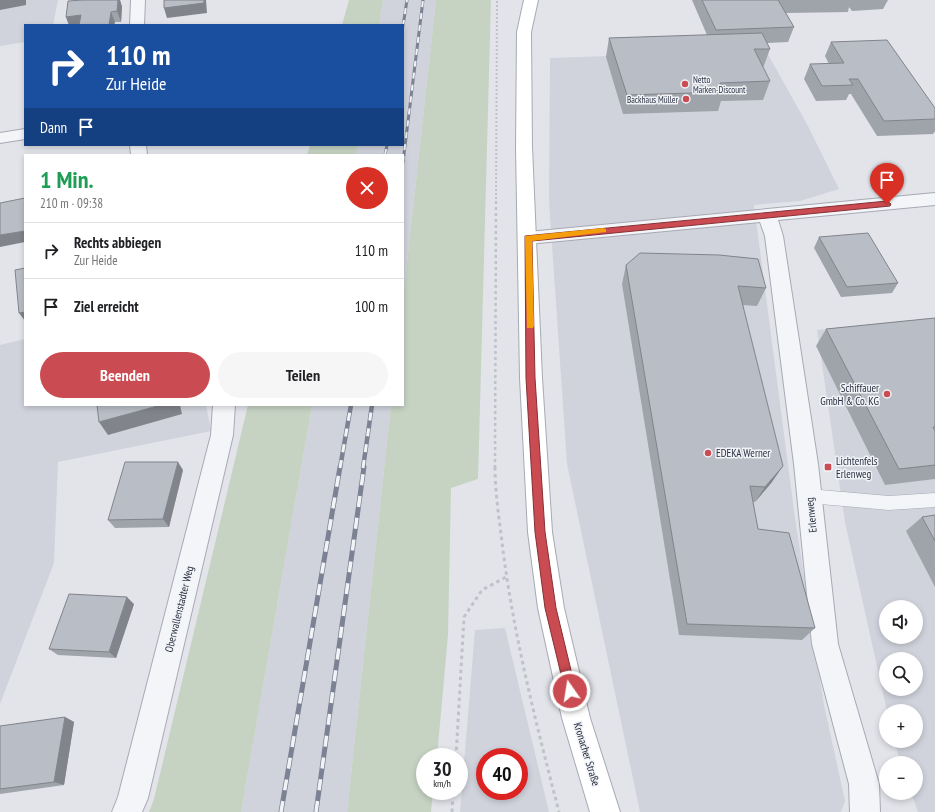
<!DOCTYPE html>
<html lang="de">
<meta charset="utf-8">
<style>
:root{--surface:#fff;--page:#f6f6f6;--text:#202124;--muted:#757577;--line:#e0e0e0;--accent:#ca4b51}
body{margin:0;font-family:"PT Sans Narrow",sans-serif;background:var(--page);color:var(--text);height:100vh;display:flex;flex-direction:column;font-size:15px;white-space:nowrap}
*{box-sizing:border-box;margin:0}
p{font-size:13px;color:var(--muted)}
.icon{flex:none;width:22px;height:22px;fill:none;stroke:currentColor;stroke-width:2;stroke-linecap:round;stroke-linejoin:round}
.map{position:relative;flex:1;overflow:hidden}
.panel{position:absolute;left:24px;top:154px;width:380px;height:252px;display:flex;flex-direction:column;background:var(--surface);border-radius:0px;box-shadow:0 2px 6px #0003}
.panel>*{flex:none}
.hud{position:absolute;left:24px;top:24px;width:380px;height:122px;border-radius:0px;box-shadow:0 2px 6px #0003;background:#1a4fa0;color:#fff;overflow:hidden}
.tools{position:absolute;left:879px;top:600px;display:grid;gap:8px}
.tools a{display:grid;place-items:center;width:44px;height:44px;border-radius:50%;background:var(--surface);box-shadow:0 2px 6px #0003;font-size:20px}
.speed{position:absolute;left:416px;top:748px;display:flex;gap:8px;font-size:20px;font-weight:700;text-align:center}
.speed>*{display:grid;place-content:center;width:52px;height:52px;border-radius:50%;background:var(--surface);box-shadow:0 2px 6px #0003;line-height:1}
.speed small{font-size:10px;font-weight:400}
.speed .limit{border:6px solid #d22;background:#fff;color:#111}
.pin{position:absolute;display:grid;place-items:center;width:34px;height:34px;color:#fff;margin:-41px -17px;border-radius:50% 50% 50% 0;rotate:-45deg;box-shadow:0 0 4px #0007}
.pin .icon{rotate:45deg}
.me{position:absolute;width:44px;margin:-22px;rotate:347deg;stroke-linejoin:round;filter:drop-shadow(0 0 3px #0008)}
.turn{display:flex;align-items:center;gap:14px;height:84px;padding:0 16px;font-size:18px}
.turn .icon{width:52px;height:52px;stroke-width:2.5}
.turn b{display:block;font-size:28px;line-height:34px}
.then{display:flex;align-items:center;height:38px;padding:0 16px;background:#0003;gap:8px;font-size:15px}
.round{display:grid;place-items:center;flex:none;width:42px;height:42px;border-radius:21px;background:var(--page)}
.summary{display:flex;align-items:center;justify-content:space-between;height:68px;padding:0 16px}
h1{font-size:24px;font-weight:800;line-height:30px;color:#1e9e55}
.action{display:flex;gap:8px;margin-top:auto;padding:8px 16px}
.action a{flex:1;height:46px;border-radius:24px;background:var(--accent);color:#fff;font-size:16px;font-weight:800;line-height:46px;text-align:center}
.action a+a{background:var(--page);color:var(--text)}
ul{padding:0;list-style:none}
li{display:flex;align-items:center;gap:12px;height:56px;padding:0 16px;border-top:1px solid var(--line)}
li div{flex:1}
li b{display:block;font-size:15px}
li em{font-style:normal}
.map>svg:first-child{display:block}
</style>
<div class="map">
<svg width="935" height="812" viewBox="0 0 935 812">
<rect width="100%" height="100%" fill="#e2e4ea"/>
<path fill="#d0d3dc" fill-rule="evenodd" d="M0,0h58l-5,25h-28v17l-25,4z
M383,0h53l-33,299v-144h-47l2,-10h45v-120h-24z
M765,49l43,77 31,63 -39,12 -46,4 41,313 29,187 21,96 -4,11h-201l-73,-348 -18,-263 1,-143 145,-5z
M935,318v494h-17l-7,-19h5v-30h-15l-7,-22h22v-30h-29l-42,-189 -28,-192zM886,607h30v30h-30zM886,659h30v30h-30z
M25,339v66h181l5,26 -153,31 -4,101 -54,141v-359z
M312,405h79l-44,407h-106z
M505,628l44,184h-89l15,-182zM485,757h34v34h-34z"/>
<path fill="#c6d3c3" d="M349,0h34l-4,25h-37z
M436,0h55l-13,479 -27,9 -3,147 -11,122h-12v34h8l-2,21h-84l44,-407h12v-106z
M310,145h48l-2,10h-49z
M248,405h64l-71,407h-92l5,-13z"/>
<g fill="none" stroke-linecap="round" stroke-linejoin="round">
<defs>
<path id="lane" d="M809,489l80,7 46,-3v14l-46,3 -80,-7 -6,-2 -2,-5 2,-5z"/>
<path id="street" d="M131,0h14l-1,25h-14z
M25,129v10l-25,4v-10z
M130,145h16l1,10h-16z
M935,193v12l-157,15 5,16 35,228 20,180 41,140 1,28h-30l-1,-28 -37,-140 -18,-180 -29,-228 -5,-14 -232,22 -7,-1 -2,-5 2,-5 7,-1z
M213,405h22l-2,30 -85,363 -6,14h-30l6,-15 93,-362z"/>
<path id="secondary" d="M524,0h14l-7,32 1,115 10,231 10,154 12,76 26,110 30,94h-30l-28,-94 -24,-110 -10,-76 -8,-154 -4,-231 1,-115z"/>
</defs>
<use href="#lane" stroke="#a7aab4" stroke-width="1"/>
<use href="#street" stroke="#a7aab4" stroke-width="2"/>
<use href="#secondary" stroke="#a7aab4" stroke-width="2"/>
<path stroke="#bfc2c8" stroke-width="2" stroke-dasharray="2 2" stroke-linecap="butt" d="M496,203l1,-203"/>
<path stroke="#bfc2c8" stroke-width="2.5" stroke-dasharray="3 3" stroke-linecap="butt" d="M495,468l1,-266"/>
<path stroke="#bfc2c8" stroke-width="3" stroke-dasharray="3.5 3.5" stroke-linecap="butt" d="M495,467c0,25 4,50 7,75 11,92 34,181 57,270
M456,757l8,-140 18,-27 24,-13
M452,812l1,-21"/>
<use href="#lane" fill="#f4f5f8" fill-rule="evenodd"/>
<use href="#street" fill="#f4f5f8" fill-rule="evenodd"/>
<use href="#secondary" fill="#fff" fill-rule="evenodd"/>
<defs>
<path id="rail-far2" d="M403,26l4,-26
M385,155l2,-10
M403,162l20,-162"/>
<path id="rail-far1" d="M340,468l11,-63
M363,468l9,-63"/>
<path id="rail" d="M281,812l59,-345
M316,812l48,-345"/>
</defs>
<use href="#rail-far2" stroke="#7c8293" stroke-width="3"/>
<use href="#rail-far1" stroke="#7c8293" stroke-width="4.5"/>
<use href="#rail" stroke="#7c8293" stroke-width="5"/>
<use href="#rail-far2" stroke="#f1f3f7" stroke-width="2" stroke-dasharray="6" stroke-linecap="butt"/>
<use href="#rail-far1" stroke="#f1f3f7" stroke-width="3" stroke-dasharray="8" stroke-linecap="butt"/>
<use href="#rail" stroke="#f1f3f7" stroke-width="3.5" stroke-dasharray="11" stroke-linecap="butt"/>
</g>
<path fill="#9fa3aa" d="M83,0h37l2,7 -1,15h-6l-1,3h-45l-3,-8z
M692,0h196l-5,9 -31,2 -3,-4 -1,5 -62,1 8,14 -6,15 -21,1 3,6 -7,19 7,13 -7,19 -42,1 -3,10 -95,3 -17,-57 3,-19 98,-3z
M831,42l104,66v23l-2,3 -56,2 -26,-42h-2l-3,6 -30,1 -12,-22 6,-15h19l-4,-8z
M819,237l79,46 -6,10 -51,4 -27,-49z
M626,265l140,23 -9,18 -14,-1 29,177 -17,20h-2l5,27 57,99 -13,12 -123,-5 -57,-351z
M935,318v161l-50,6 -69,-139 10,-17z
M183,470l-14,57 -54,1 -7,-8z
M935,515v72l-29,-56 16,-14z
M134,604l-18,54 -58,-3 -9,-6z
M65,717l9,5 -10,63 -64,9v-68z"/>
<path fill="#82848b" d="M0,0h26v5l-26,5z
M118,0h2l2,7 -1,15 -4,-11z
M204,0h2l1,13 -40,5 -3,-10z
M111,12l4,10 -1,3h-5z
M81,15l4,10h-16l-3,-8z
M25,231v11l-25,5v-12z
M25,312v9l-6,-8z
M161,405h19l2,9 -74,21 -9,-13z
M178,462l5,8 -14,57 -6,-8z
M783,466l-11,16 -17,20 10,-15z
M127,597l7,7 -18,54 -7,-6z
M65,717l9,5 -10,63 -10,-3z"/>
<path fill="#b9bdc6" stroke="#82848b" d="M83,0h35l-1,11 -6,1 -2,13h-30l2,-10 -15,2 2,-16z
M164,0h40v3l-40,5z
M702,0h76l16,27 -78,3z
M762,33l8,16h-16l16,32 -50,2 3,9 -96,3 -18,-57z
M887,40l48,68v11l-51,2 -26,-42h-9l4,6 -31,1 -12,-22 34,-1 -13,-21z
M25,198v33l-25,4v-32z
M868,233l30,50 -51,4 -28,-50z
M640,253l79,2 39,4 8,29 -28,-2 45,180 -18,21 -15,-1 8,43 31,4 26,95 -128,-4 -61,-359z
M25,268v44l-6,1 -4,-43z
M935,318v109h-2l2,4v34l-36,4 -73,-140z
M97,405h64l-62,17z
M125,462h53l-15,57 -55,1z
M935,515v26l-13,-24z
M69,594l58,3 -18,55 -60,-3z
M65,717l-11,65 -54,7v-63z"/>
<path fill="#ca4b51" stroke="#833135" d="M887,201l4,3 -1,2 -358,35 3,137 10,154 11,76 20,83 -2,4 -4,1 -4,-1 -21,-87 -10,-76 -9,-154 -1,-142z"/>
<path fill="#f59e0b" d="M603,228l3,1v3l-74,9 2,85 -1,2h-6l-2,-92z"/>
<g fill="#ca4b51" stroke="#f1f3f7" stroke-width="1.5">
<circle cx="685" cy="84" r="4"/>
<circle cx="686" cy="99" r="4"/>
<circle cx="887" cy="394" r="4"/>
<circle cx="708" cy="453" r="4"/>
<rect x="824" y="463" width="8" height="8" rx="2"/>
</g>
<g text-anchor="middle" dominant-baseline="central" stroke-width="3" stroke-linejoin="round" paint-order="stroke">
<g font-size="9" fill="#2a3041" stroke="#f1f3f7" text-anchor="start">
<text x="693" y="79">Netto<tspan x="693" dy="10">Marken-Discount</tspan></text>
<text x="678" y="99" text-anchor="end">Backhaus Müller</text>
</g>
<g font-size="11" fill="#2a3041" stroke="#f1f3f7" text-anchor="start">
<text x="879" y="388" text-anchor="end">Schiffauer<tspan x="879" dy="13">GmbH &amp; Co. KG</tspan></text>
<text x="716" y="453">EDEKA Werner</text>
<text x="836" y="461">Lichtenfels<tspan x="836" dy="13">Erlenweg</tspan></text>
</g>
<g font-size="11" fill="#2a3041" stroke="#f1f3f7">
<text transform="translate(811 515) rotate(-96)">Erlenweg</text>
<text transform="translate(179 609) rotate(-76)">Oberwallenstadter Weg</text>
<text transform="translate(587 754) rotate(73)">Kronacher Straße</text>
</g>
</g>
</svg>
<div class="tools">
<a><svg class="icon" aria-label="sound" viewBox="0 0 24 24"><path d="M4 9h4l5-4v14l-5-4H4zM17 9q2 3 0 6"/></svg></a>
<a><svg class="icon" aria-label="search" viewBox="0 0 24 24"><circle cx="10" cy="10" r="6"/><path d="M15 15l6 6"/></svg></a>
<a>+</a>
<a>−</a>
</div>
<div class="speed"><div>30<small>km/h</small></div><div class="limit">40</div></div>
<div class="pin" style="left:887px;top:204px;background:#d93025"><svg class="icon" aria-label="arrive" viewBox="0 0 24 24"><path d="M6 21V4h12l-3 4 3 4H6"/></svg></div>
<svg class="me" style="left:570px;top:691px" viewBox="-20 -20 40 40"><circle r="17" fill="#ca4b51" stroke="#fff" stroke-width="3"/><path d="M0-11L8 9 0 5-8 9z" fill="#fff"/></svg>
<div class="hud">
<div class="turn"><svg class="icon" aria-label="right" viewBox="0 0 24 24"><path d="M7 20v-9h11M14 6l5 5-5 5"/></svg><div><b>110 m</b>Zur Heide</div></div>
<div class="then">Dann<svg class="icon" aria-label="arrive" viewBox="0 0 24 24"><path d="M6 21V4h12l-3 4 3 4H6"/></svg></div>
</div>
<section class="panel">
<div class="summary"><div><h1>1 Min.</h1><p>210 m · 09:38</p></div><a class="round" style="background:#d93025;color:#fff"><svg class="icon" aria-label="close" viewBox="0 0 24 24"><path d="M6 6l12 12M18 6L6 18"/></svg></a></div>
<ul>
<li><svg class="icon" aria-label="right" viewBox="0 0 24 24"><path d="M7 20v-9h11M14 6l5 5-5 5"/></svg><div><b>Rechts abbiegen</b><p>Zur Heide</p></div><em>110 m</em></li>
<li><svg class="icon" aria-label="arrive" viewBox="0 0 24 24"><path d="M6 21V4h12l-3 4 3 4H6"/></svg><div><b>Ziel erreicht</b></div><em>100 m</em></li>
</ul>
<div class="action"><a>Beenden</a><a>Teilen</a></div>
</section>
</div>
